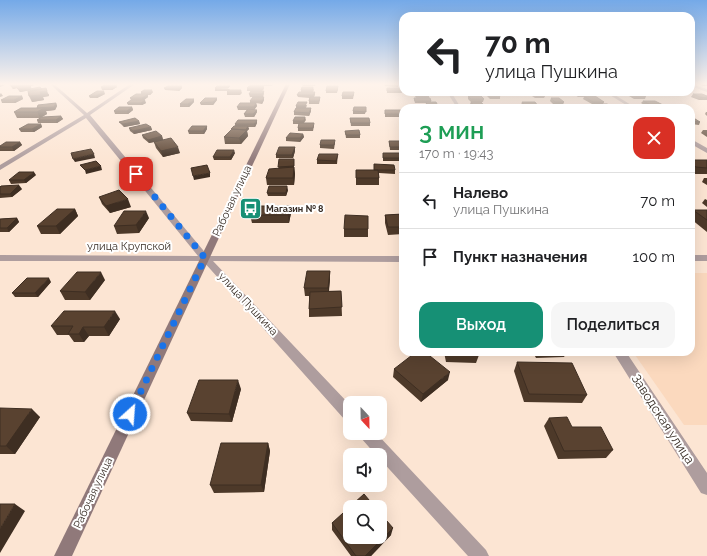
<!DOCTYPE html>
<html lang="ru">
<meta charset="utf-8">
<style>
:root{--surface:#fff;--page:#f6f6f6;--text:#202124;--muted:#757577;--line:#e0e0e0;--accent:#169075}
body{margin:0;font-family:Raleway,sans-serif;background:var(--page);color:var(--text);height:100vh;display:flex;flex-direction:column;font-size:15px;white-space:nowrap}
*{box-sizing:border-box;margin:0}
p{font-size:13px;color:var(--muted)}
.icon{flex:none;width:22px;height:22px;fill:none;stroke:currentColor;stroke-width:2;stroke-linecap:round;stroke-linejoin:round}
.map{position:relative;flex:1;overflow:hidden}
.panel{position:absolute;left:399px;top:104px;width:296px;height:252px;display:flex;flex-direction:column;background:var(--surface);border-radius:12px;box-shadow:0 4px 16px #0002}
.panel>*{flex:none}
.top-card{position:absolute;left:399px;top:12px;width:296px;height:84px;border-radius:12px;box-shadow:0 4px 16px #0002;background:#fff;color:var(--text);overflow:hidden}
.needle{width:26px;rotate:158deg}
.tools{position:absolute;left:343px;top:396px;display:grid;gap:8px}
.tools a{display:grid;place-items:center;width:44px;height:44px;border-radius:8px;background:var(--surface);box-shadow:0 4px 16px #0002;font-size:20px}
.pin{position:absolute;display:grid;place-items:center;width:34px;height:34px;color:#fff;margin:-17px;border-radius:8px;box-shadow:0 2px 6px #0006}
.me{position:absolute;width:44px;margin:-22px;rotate:26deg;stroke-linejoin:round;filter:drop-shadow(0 0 3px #0008)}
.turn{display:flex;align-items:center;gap:14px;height:84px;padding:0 20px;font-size:18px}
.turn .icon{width:52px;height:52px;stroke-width:2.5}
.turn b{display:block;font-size:28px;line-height:34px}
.round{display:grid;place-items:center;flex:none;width:42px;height:42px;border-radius:12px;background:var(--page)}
.headline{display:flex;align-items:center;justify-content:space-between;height:68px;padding:0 20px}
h1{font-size:24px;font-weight:600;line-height:30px;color:#1e9e55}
.primary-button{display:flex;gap:8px;margin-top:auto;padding:8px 20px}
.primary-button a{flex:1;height:46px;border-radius:12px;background:var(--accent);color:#fff;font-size:16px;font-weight:600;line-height:46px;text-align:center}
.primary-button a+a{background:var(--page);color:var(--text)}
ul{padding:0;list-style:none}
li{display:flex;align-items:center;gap:12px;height:56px;padding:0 20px;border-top:1px solid var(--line)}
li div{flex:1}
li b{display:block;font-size:15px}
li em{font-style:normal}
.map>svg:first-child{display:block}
</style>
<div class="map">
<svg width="707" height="556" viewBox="0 0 707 556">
<rect width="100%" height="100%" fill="#fce5d3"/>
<path fill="#fbd9be" d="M691,273h16v152h-23l-51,-73h58z"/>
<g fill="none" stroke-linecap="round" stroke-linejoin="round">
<path fill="#ae9d9e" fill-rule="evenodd" d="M50,84h4l33,29 43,-29h5l-45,31 118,141h195v6l-190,-1 137,144v16l-5,-1 -142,-159h-203v-6l198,1 -112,-138 -86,52v-5l84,-50z
M691,84l16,5v3l-16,-6z
M447,92h4l10,16h-4z
M605,92h5l26,16h-5z
M691,139l16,9v5l-16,-9z
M691,255h16v6h-16z
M613,352h13l81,121v22l-6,-2z
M359,433h17l110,117 3,6h-21l-88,-97v-4h-4l-15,-17z"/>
<path fill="#90797a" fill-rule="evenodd" d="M286,84h4l-218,472h-18z"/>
</g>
<path fill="#4d3929" d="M9,84h25v1l-4,1 1,3 18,5v2l-6,1 1,3 -12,2 -2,-12 -10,2 -3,-4 -4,1z
M250,84h23l-1,2h-8v3l-2,2h-15v-3l3,-2z
M302,84h14l-1,2h-12z
M384,84h14v3l-13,-1z
M699,84h8v2h-4z
M182,86v2l-3,3 -14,-1 -1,-2z
M338,86v3l-1,4h-11v-2z
M101,87h16l-5,3h-10z
M313,87l1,3 -1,2h2v3l-1,2h6v3l-1,4h-10v-3l1,-3 -12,-1 -1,-2 4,-3v-2z
M215,88l15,1 -1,1h12l1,3 -2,2h-13v-3l1,-1h-13z
M387,88l15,3v2h-15z
M264,91v3l-1,3h-13l-1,-3z
M141,92h12l-3,3h-2v2l-5,3 3,3 -4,2h-14l-1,-2 4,-3 -1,-2 11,-4z
M415,92l14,4v2l2,3v1l7,4v2h-12v-5h-11l-1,-3v-2h2l-2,-4z
M471,92h15l-1,1z
M537,92h13v1h-12z
M575,92h15l3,2 -1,2 12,6 -1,2 15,4h-21l-1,-1 1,-3h-5l-9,-5 1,-2h-6l-4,-3z
M623,92h14l-1,1 10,3 -1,3h-11l-5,-3 1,-3h-5z
M658,92h12l2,1 -2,2h-8l-5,-2z
M487,93l13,4v2h-10l-3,-3z
M533,93l12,3 -1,2h-9l-3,-2z
M105,94l-8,4h-7l-1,-2z
M354,94l-1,5h-11v-3z
M693,94l14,2v4h-8l-8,-3z
M22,96l1,3 -8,4h-13l-1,-3z
M468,96l16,3 -1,3h-2l5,6h-13l-3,-4 1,-2 -3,-3z
M551,98l13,4 -1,3h-9l-4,-4z
M217,100l-4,5h-12l-1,-2z
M264,100l-2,4 -6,-1 1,3 -3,4 3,2 -3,5h-9l-1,-3 3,-4h-9l-1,-3 13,-4v-2z
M643,101l20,4 -1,3h-13l-8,-5z
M194,102l-5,5h-9v-3z
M522,102l16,4v2h-14l-3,-3z
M56,103l1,3 -2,4 -9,1 1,3 -7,4h-23l-3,-6 23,-4z
M307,105l-1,3 5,3 -2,5 -15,-1v-3l2,-4v-2z
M547,105l17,3h-18z
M132,107l1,3 -5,4h-13l-1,-3z
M366,107l-1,7h-12v-3z
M385,110l17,4v3h-17z
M706,112h1v4l-2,-2z
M61,116l2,3 -6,4h-19l-1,-3z
M305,117l1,3 -2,3 10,3 -1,5h-15v-3l1,-4h-6v-3z
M691,117l9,5 -1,3 -8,-1z
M350,118l20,5v3h-19z
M139,121l1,3 -16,3 -5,-5z
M257,123l-2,4h-7l1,2 -2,2 1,5 -7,8h-16l-1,-7 11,-11v-2z
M41,124l1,3 -8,5h-13l-2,-3z
M207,126v3l-3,5h-15l-1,-3z
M151,127l1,3 -18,4 -4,-3 -1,-3z
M703,130h4v7l-6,-4z
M345,131l15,4v3h-14z
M303,134l1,3 -4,5 -14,-1v-3z
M142,135l20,1 1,4 17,13 -17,4 -7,-9 -2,-6 -5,1 -6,-5z
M389,141h14v9h-13z
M20,142l2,3 -8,6h-14v-5z
M335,143l-1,6 -14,-1v-3z
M295,147v4l-2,7h-17v-3z
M235,153l-4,7h-17l-1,-3z
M383,153l20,3v5h-20z
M338,154l-1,10h-20v-4z
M294,159v8l1,7 -1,11h-27l-1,-7 13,-10 -1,-1z
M691,160h16v14h-15l-1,-1z
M374,164l21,6v4l-16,-1v12h-23v-15h18z
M36,175l-10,8 -15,1 -2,-4z
M704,178h3v7l-5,-3z
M0,187l22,2 -10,8 -12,1z
M288,190l-2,6h-18l-1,-3z
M99,197l32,10 -21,6 -8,-9z
M705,199l2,1v7l-5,-4z
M290,206l1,7 -2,10h-37l-2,-8z
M75,209l3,7 -18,18h-19l-4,-8z
M693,210h14v22l-16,-13v-5z
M403,214v20l-15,1 -3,-12v-8z
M17,218l2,4 -10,10h-9v-13z
M149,218l-10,15 -22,1 -3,-8z
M344,229h24v8h-24z
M330,271v8l-1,12h12l1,25 -33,1v-21h-4l-1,-8z
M105,280l-15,20h-25l-5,-9z
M51,282l-13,15h-23l-3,-4z
M120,319l-11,17h-20l-5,6h-10l-5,-7h-12l-6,-9z
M444,352h34l1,3 -3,8 -30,-1z
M533,352h34l-3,5 -28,1z
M517,362l70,33 -5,8 -58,-1 -10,-31z
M394,369l54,11 -27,22 -28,-25z
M241,389l-9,33 -41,-1 -4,-8z
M0,408l40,9 -25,37h-15z
M549,418l64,32 -7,8 -48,1 -14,-33z
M268,443l2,8 -6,41 -50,1 -4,-8z
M332,523l59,12 -20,21h-20l-19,-26z"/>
<path fill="#3e2e22" d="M0,84h7l-7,3z
M10,84h24v1l-16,3 -2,-1 1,1 -4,1z
M116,84l1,3 -5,3 -1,-3z
M182,86v2l-3,3 -1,-3z
M31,87l1,3 -12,2 -2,-3z
M46,88l3,8 -6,1 1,3 -12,2 -3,-6z
M152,90l1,2 -3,3 -1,-3z
M104,91l1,3 -8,4 -1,-2z
M1,93l2,3 -3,1v-3z
M148,94v3l-5,4 -1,-3z
M22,96l1,3 -8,4 -1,-3z
M264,97v3l-2,4 -1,-3z
M217,98v2l-4,5v-3z
M194,99v3l-5,5 -1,-3z
M145,100l1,3 -4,2 -1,-2z
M56,103l1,3 -2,4 -9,1 1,3 -7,4 -4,-9z
M256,103l1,3 -3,4v-3z
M132,107l1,3 -5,4 -1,-3z
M311,108v3l-2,5v-3z
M257,110v2l-3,5 -1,-3z
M61,116l2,3 -6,4 -1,-3z
M257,120v3l-2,4 -1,-3z
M139,121l1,3 -16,3 -1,-3z
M41,124l1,3 -8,5 -2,-3z
M207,126v3l-3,5 -1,-3z
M248,126l1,3 -2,2 1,5 -7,8 -2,-6z
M151,127l1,3 -18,4 -1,-3z
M303,134l1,3 -4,5v-4z
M162,136l1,4 -14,3 -1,-3z
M20,142l2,3 -8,6 -2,-4z
M178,147l2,6 -17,4 -2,-6z
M295,147v4l-2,7 -1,-3z
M234,150l1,3 -4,7 -1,-3z
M94,154l1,4 -20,4 -2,-3z
M101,166l1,4 -16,4 -1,-4z
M294,167l1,7 -1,11 -1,-7z
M34,172l2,3 -10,8 -2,-3z
M210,173v4l-16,3 -1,-4z
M19,185l3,4 -10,8 -2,-3z
M287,186l1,4 -2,6v-3z
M128,199l3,8 -21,6 -4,-7z
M290,206l1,7 -2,10 -1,-8z
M75,209l3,7 -18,18 -4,-8z
M146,211l3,7 -10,15 -3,-8z
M17,218l2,4 -10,10 -2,-4z
M330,271v8l-2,18v-9z
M101,272l4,8 -15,20 -5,-8z
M49,278l2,4 -13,15 -3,-4z
M115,311l5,8 -11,17 -5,-9z
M83,327l6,9 -5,6 -5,-8z
M450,372l-2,8 -27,22 2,-8z
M238,380l3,9 -9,33 -3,-8z
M32,409l8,8 -25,37 -9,-8z
M268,443l2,8 -6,41 -3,-7z
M15,504l10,7 -25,42v-24z
M393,528l-2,7 -20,21h-6z"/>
<path fill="#594230" stroke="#3e2e22" d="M106,84h10l-5,3h-10z
M28,85l3,2 -13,2 -2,-2z
M168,86h14l-4,2h-14z
M217,86h13l-2,2h-13z
M249,86h15l-2,2h-15z
M327,86h11l-1,5h-11z
M40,87l2,2 -11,2 -1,-2z
M302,87h11l-1,3h-11z
M46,88l1,3 -7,1 1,3 -12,1 -1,-5z
M387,88h15v3h-15z
M144,90h8l-3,2h-8z
M229,90h12l-1,2h-13z
M97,91h7l-8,5h-7z
M251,91h13l-2,3h-13z
M299,92h16l-2,3h-16z
M343,92h11l-1,4h-11z
M415,92h12l2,4h-13z
M576,92h14l3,2h-14z
M662,92h8l2,1h-9z
M487,93h10l3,4h-10z
M533,93h9l3,3h-9z
M630,93h11l5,3h-11z
M136,94h12l-6,4h-12z
M693,94h9l5,2v2l-7,-1z
M9,96h13l-8,4h-13z
M468,96h13l3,3h-13z
M584,96h11l9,6h-11z
M253,97h11l-3,4h-11z
M310,97h10l-1,4h-10z
M205,98h12l-4,4 -13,1z
M414,98h16l1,3h-16z
M551,98h8l5,4h-9z
M186,99h8l-6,5h-8z
M131,100h14l-4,3h-14z
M643,101h12l8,4h-12z
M298,102h9l-2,4h-9z
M426,102h10l2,4h-11z
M471,102h10l5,6h-11z
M522,102h13l3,4h-13z
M56,103l-2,4 -17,1 1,-3z
M240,103h16l-2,4h-17z
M597,104h10l4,2h-10z
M547,105h13l4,3h-13z
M598,106h18l2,2h-17z
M119,107h13l-5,4h-13z
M354,107h12v5l-13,-1z
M21,108h23l-7,4h-23z
M296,108h15l-2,5 -15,-1z
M248,109l9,1 -4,4h-9z
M385,110h17v4h-17z
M61,116l-5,4h-19l5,-3z
M295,117h10l-1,4h-11z
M691,117h1l8,5 -9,-1z
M135,118l4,3 -16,3 -4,-2z
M350,118h19l1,5h-19z
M238,120h19l-3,4h-19z
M299,123h15l-1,5h-15z
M28,124h13l-9,5h-13z
M146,124l5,3 -18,4 -4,-3z
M192,126h15l-4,5h-15z
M234,126h14l-2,4 -15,-1z
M232,129l15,1 -8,8 -15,-1z
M359,130l1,5h-14l-1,-4z
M156,131l6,5 -14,4 -6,-5z
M290,133l13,1 -3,4h-14z
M171,138l7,9 -17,4 -7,-9z
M321,140h14l-1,5h-14z
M389,141h14v6h-13z
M6,142h14l-8,5h-12v-1z
M279,147h16l-3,8h-16z
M91,149l3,5 -21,5 -2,-6z
M217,150h17l-4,7h-17z
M383,153h19l1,5h-20z
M319,154h19l-2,7 -19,-1z
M279,159h15v7l-16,1z
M691,160h16v8l-11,-1 -5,-3z
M96,161l5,5 -16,4 -5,-5z
M374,164l20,1 1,5h-21z
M207,165l3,8 -17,3 -2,-8z
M294,167l-1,11h-27l3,-9z
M356,170h22l1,8h-23z
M19,172h15l-10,8h-15z
M19,185l-9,9h-10v-7l1,-1z
M269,186h18l-1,7h-19z
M119,190l9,9 -22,7 -7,-9z
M254,206h36l-2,9h-38z
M57,209h18l-19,17h-19z
M693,210h14v10z
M124,211h22l-10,14 -22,1z
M403,214v13h-15l-3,-12z
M345,215l23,1v13h-24z
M17,218l-10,10h-7v-9z
M307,271h23l-2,17h-24z
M77,272h24l-16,20 -25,-1z
M27,278h22l-14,15h-23z
M341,291l1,16 -33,2 1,-17z
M64,311h51l-11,16h-21l-4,7h-11l5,-8h-22z
M416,352h9l25,20 -27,22 -29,-25z
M447,352h31l1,3 -31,-1z
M517,362l55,1 15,32 -58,-1z
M199,380h39l-9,34 -42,-1z
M0,408l32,1 -26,37h-6z
M567,417l5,10h29l12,23 -49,1 -15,-33z
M221,443h47l-7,42h-51z
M364,494l11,13h-25v30h30v-24l13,15 -28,28h-9l-24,-33z
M0,504h15l-15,25z"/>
<linearGradient id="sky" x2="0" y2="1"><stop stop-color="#74a9e8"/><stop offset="0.52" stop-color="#fef3eb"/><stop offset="1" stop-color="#fef3eb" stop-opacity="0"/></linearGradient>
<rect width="707" height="162" fill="url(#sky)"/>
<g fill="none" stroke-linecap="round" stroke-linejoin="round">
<path stroke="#1a73e8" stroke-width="7" stroke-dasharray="0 12.6" d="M130,414l75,-156 -69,-84"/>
</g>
<defs>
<symbol id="bus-square" viewBox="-11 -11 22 22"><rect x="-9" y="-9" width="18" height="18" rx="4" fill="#169075" stroke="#fff"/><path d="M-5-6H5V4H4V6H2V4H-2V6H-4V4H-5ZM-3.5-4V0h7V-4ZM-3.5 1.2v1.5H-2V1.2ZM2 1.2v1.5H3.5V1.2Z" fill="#fff"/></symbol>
</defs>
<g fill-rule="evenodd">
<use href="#bus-square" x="238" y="196" width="25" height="25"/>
</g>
<g text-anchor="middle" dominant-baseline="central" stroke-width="4" stroke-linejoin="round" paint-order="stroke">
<g font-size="9" font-weight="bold" fill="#372c24" stroke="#fff" text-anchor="start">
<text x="266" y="209">Магазин № 8</text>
</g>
<g font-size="11" fill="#372c24" stroke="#fff">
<text transform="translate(232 201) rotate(-65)">Рабочая улица</text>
<text x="129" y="246">улица Крупской</text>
<text transform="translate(248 304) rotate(47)">улица Пушкина</text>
<text transform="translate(93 493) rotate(-65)">Рабочая улица</text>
</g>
<g font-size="13" fill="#372c24" stroke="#fff">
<text transform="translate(663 419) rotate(57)">Заводская улица</text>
</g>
</g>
</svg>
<div class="tools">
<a><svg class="needle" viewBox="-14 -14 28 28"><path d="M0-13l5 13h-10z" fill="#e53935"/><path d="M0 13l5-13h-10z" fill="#757577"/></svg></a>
<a><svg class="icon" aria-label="sound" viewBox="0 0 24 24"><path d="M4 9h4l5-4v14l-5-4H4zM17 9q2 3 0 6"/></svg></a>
<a><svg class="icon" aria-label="search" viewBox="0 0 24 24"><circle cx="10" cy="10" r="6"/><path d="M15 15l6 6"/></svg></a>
</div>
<div class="pin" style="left:136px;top:174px;background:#d93025"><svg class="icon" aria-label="arrive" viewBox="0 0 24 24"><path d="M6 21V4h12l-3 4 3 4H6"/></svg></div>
<svg class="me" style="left:130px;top:414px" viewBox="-20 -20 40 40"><circle r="17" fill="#1a73e8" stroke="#fff" stroke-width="3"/><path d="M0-11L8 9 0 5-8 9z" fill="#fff"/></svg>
<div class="top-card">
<div class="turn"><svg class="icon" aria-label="left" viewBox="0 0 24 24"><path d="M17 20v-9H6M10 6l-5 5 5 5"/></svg><div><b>70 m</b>улица Пушкина</div></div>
</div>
<section class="panel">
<div class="headline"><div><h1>3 мин</h1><p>170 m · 19:43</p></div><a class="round" style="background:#d93025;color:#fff"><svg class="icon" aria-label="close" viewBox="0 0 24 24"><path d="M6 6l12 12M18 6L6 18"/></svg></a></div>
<ul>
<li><svg class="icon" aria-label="left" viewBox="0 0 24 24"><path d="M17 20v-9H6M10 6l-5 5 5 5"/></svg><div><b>Налево</b><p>улица Пушкина</p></div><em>70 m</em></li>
<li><svg class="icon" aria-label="arrive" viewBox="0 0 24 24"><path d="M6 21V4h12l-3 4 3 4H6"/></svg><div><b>Пункт назначения</b></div><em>100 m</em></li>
</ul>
<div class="primary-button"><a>Выход</a><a>Поделиться</a></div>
</section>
</div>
